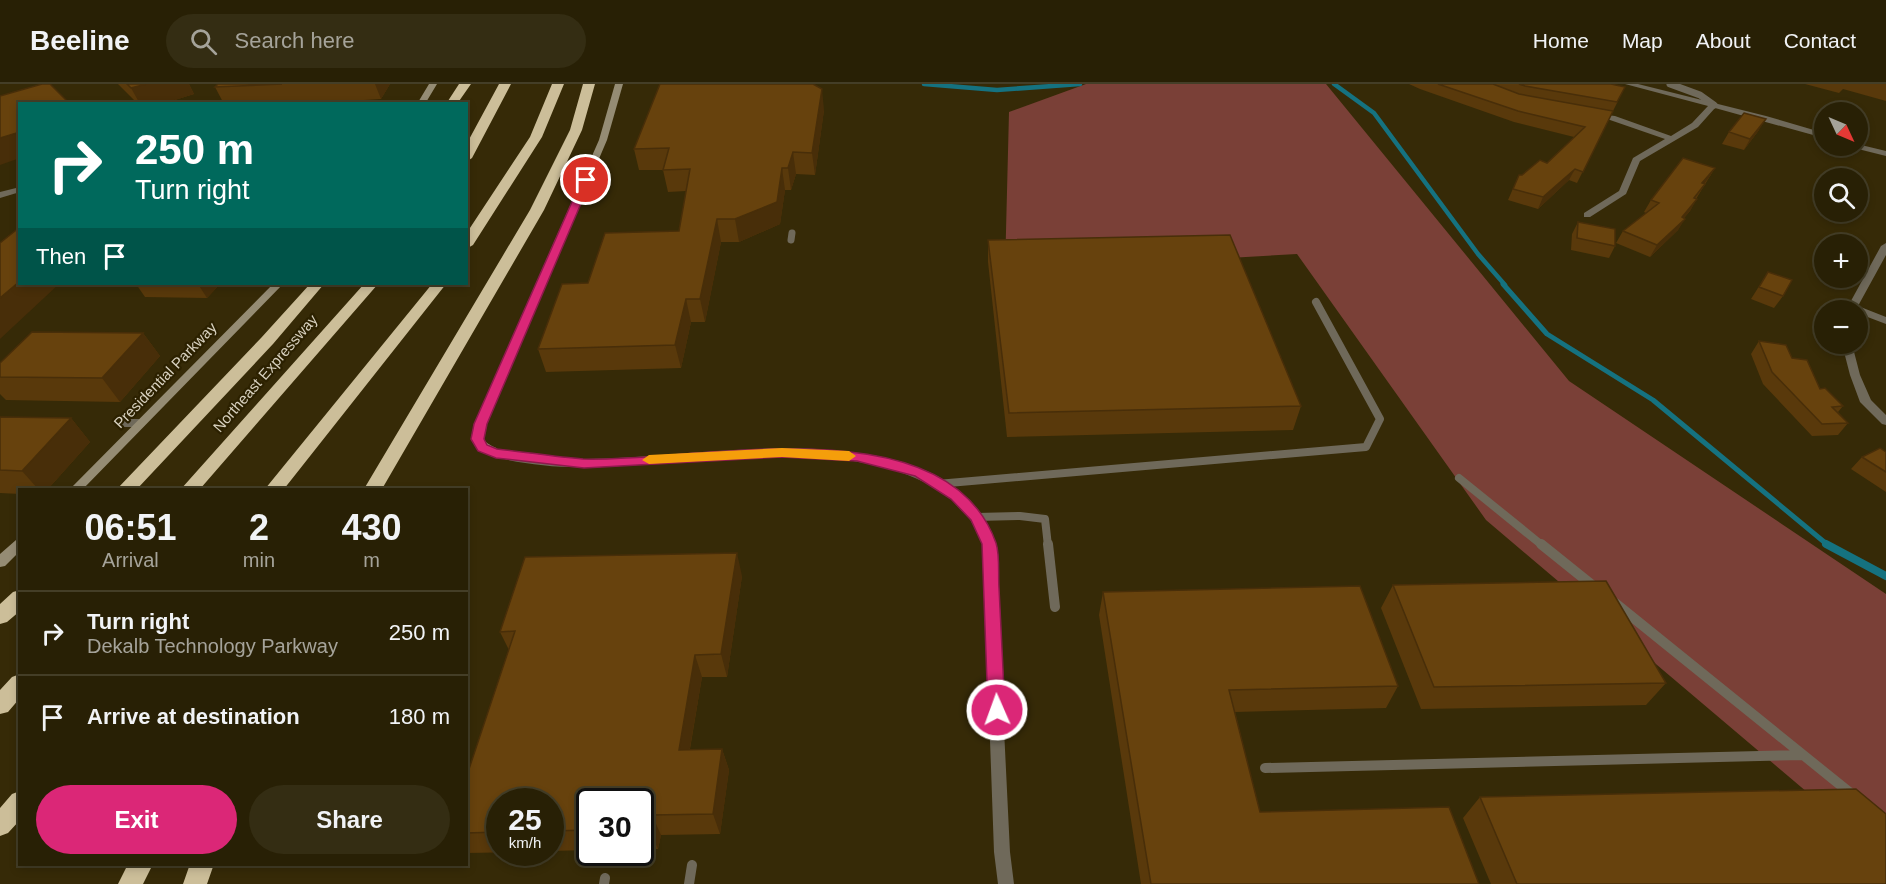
<!DOCTYPE html>
<meta charset="utf-8">
<style>
:root{--surface:#282005;--page:#342d13;--text:#f1f3f6;--muted:#a5a39a;--line:#443e27;--accent:#db2777}
body{margin:0;font-family:Helvetica,sans-serif;background:var(--page);color:var(--text);height:100vh;display:flex;flex-direction:column;font-size:22px;white-space:nowrap}
*{box-sizing:border-box;margin:0}
p{font-size:20px;color:var(--muted)}
.icon{flex:none;width:33px;height:33px;fill:none;stroke:currentColor;stroke-width:2;stroke-linecap:round;stroke-linejoin:round}
.map{position:relative;flex:1;overflow:hidden}
.side{position:absolute;left:18px;top:404px;width:450px;height:378px;display:flex;flex-direction:column;background:var(--surface);border-radius:0px;box-shadow:0 3px 9px #0003,0 0 0 2px var(--line)}
.side>*{flex:none}
.guide{position:absolute;left:18px;top:18px;width:450px;height:183px;border-radius:0px;box-shadow:0 3px 9px #0003,0 0 0 2px var(--line);background:#00695c;color:#fff;overflow:hidden}
.needle{width:39px;rotate:134deg}
.buttons{position:absolute;left:1814px;top:18px;display:grid;gap:12px}
.buttons a{display:grid;place-items:center;width:54px;height:54px;border-radius:50%;background:var(--surface);box-shadow:0 3px 9px #0003,0 0 0 2px var(--line);font-size:30px}
.speed{position:absolute;left:486px;top:704px;display:flex;gap:12px;font-size:30px;font-weight:700;text-align:center}
.speed>*{display:grid;place-content:center;width:78px;height:78px;border-radius:50%;background:var(--surface);box-shadow:0 3px 9px #0003,0 0 0 2px var(--line);line-height:1}
.speed small{font-size:15px;font-weight:400}
.speed .limit{border:3px solid #111;border-radius:9px;background:#fff;color:#111}
.pin{position:absolute;display:grid;place-items:center;width:51px;height:51px;color:#fff;margin:-26px;border:3px solid #fff;border-radius:50%;box-shadow:0 2px 6px #0007}
.me{position:absolute;width:66px;margin:-33px;rotate:358deg;stroke-linejoin:round;filter:drop-shadow(0 0 4px #0008)}
.turn{display:flex;align-items:center;gap:21px;height:126px;padding:0 18px;font-size:27px}
.turn .icon{width:78px;height:78px;stroke-width:2.5}
.turn b{display:block;font-size:42px;line-height:51px}
.then{display:flex;align-items:center;height:57px;padding:0 18px;background:#0003;gap:12px;font-size:22px}
.eta{display:flex;justify-content:space-evenly;align-items:center;height:102px;text-align:center}
.eta b{font-size:36px;font-weight:700;line-height:42px}
.cta{display:flex;gap:12px;margin-top:auto;padding:12px 18px}
.cta a{flex:1;height:69px;border-radius:36px;background:var(--accent);color:#fff;font-size:24px;font-weight:700;line-height:69px;text-align:center}
.cta a+a{background:var(--page);color:var(--text)}
ul{padding:0;list-style:none}
li{display:flex;align-items:center;gap:18px;height:84px;padding:0 18px;border-top:2px solid var(--line)}
li div{flex:1}
li b{display:block;font-size:22px}
li em{font-style:normal}
header{display:flex;align-items:center;gap:36px;box-sizing:border-box;height:84px;padding:0 30px;background:var(--surface);border-bottom:2px solid var(--line)}
header strong{font-size:28px}
nav{display:flex;gap:33px;margin-inline-start:auto;font-size:21px}
.search{width:420px;height:54px;background:var(--page);display:flex;align-items:center;gap:15px;box-sizing:border-box;padding:0 21px;border-radius:33px;color:var(--muted);font-size:22px}
.map>svg:first-child{display:block}
</style>
<header>
<strong>Beeline</strong>
<div class="search"><svg class="icon" aria-label="search" viewBox="0 0 24 24"><circle cx="10" cy="10" r="6"/><path d="M15 15l6 6"/></svg>Search here</div>
<nav><a>Home</a><a>Map</a><a>About</a><a>Contact</a></nav>
</header>
<div class="map">
<svg width="1886" height="800" viewBox="0 0 1886 800">
<rect width="100%" height="100%" fill="#362a07"/>
<path fill="#7a4037" d="M1086,0h240l243,297 317,213v265l-400,-339 -189,-266 -292,17 4,-159z"/>
<g fill="none" stroke-linecap="round" stroke-linejoin="round">
<path stroke="#157280" stroke-width="4.5" d="M924,0l73,6 83,-6
M1334,0l40,29 104,141 27,31"/>
<path stroke="#157280" stroke-width="5" d="M1503,200l44,50 106,66 176,146"/>
<path stroke="#157280" stroke-width="8" d="M1826,460l60,32"/>
<path stroke="#6f695a" stroke-width="7" d="M1670,0l30,11 14,10
M791,156l1,-7"/>
<path stroke="#6f695a" stroke-width="8" d="M122,339h19
M1459,394l84,68
M937,400l429,-37 14,-28 -64,-117
M976,433l44,-1 25,3 3,27"/>
<path stroke="#6f695a" stroke-width="10" d="M1048,460l7,63
M1541,460l56,45
M1615,519l239,193
M1265,684l538,-13
M604,800l1,-6
M689,800l3,-19"/>
<path fill="#6f695a" fill-rule="evenodd" d="M1625,0h13l128,32 58,17v5l-109,-30 -17,19 -58,34 -14,33 -36,23h-6v-4l35,-22 14,-33 32,-19 -55,-19 -19,-3v-4l24,3 56,20 21,-13 16,-17z
M1857,60l29,7v5l-32,-8 -1,-2h4z
M20,103v5l-20,6v-6z
M1886,159v12l-28,51 28,11v7l-29,-11v-3h-11l35,-64z
M1842,260h10l8,31 11,25 15,15v10l-4,-1 -22,-22 -10,-27z
M496,365c30,4 60,10 90,10 111,-1 259,-35 358,24 8,5 16,9 22,15 13,13 22,30 29,46l15,308 4,32h-16l-4,-32 -11,-308c-8,-16 -16,-34 -31,-45 -94,-70 -255,-33 -365,-32 -29,1 -67,-3 -95,-11l-2,-3 2,-3z"/>
<path fill="#958c74" fill-rule="evenodd" d="M429,0h8l-12,20h-8z
M615,0h8l-16,56 -121,284 -3,15c6,8 14,7 19,14l-6,4c-14,-4 -17,-6 -25,-18l3,-15 125,-284z
M273,200h10l-200,205h-13z
M20,454v13l-15,15 -5,1v-13l16,-14z"/>
<path fill="#ccbe99" fill-rule="evenodd" d="M459,0h12l-14,20h-11z
M499,0h12l-39,74 -6,4v-17z
M552,0h12l-22,53 -69,108 -7,4v-15l64,-97z
M583,0h12l-13,46 -38,80 -162,279h-18l166,-279 40,-80z
M310,200h14l-51,60 -136,145h-20l144,-151z
M364,200h14l-178,205h-19z
M432,200h14l-162,205h-19z
M20,506v21l-13,11 -7,2v-20l13,-12z
M20,590v24l-12,14 -8,2v-24l12,-13z
M20,707v29l-12,13 -8,3v-28l12,-14z
M128,780h25l-10,20h-25z
M190,780h24l-7,20h-24z"/>
</g>
<path fill="#59390b" d="M118,0h71l5,10 -32,10h-24z
M218,0h172l-9,15 -82,5h-75l-9,-17z
M1409,0h202l14,3 -48,96 -8,-3 -31,29 -30,-9 11,-25h3l25,-12 27,-26 -60,-15 -94,-33z
M1805,0h81v17l-43,-12 -4,4z
M824,26l-9,65 -19,-1 -5,16h-6l-5,34 -41,18h-18l-16,80h-14l-10,46 -135,4 -8,-23 50,-66 91,-52 7,-40 -18,1 -5,-22h-24l-5,-21z
M1759,46l-15,20 -22,-6 7,-12z
M1715,84l-19,31 -6,12 -6,7 -6,12 -28,27 -34,-14 7,-12 23,-18 -2,-1 7,-12z
M1578,138l37,24 -6,12 -38,-8 1,-16z
M988,156l313,166 -8,24 -286,7 -19,-175z
M1768,188l15,24 -9,12 -23,-9z
M136,200h84l-13,14 -62,-1z
M143,249l17,23 -40,46 -114,-2 -6,-6v-31z
M1759,257l33,17 28,31 23,17 -5,6 10,11 -10,12 -26,1 -49,-52 -12,-30z
M0,333l71,1 19,24 -42,47h-28v5l-20,-1z
M1886,368v40l-35,-23 11,-12z
M742,492l-15,101h-25l-12,72h32l7,21 -9,64 -59,1 -3,14h-18v-48h-50v49l-40,1v-50h-50v51h26l-60,1v-75l43,-128 -9,-18z
M1393,501l273,98 -20,22 -225,4 -40,-101z
M1103,508l295,94 -12,22 -151,4 25,100 219,72h-338l-42,-269z
M1480,713l406,87h-395l-28,-66z"/>
<path fill="#482e09" d="M146,0h43l5,10 -32,10h-22l-9,-16z
M375,0h15l-9,15z
M822,5l2,21 -9,65 -3,-22z
M1766,35l-7,11 -15,20 6,-11z
M20,48v26l-20,7v-27z
M793,68l3,22 -5,16 -3,-22z
M782,84l3,22 -5,34 -41,18 -4,-23z
M1715,84l-7,11 -12,15 6,-11z
M1575,85l-6,11 -31,29 5,-12z
M1697,115l-7,12 -11,13 6,-5 -7,11 -28,27 7,-12 25,-28z
M717,135l4,23 -16,80 -5,-23z
M20,197v3h39l-59,55v-41z
M198,200h22l-13,14z
M686,215l5,23 -10,46 -6,-23z
M143,249l17,23 -40,46 -18,-24z
M71,334l19,24 -42,47h-10l-16,-18z
M737,469l5,23 -15,101 -6,-23z
M695,571l7,22 -16,94 -7,-21z
M722,665l7,21 -9,64 -7,-20z
M652,731l9,20 -3,14 -9,-20z"/>
<path fill="#67420d" stroke="#482e09" stroke-width="1.5" d="M42,0h8l20,20h-50v28l-20,6v-42z
M127,0h19l-15,4z
M218,0h64l-67,3z
M660,0h153l9,5 -10,64 -19,-1 -5,16h-6l-5,34 -42,17h-18l-17,80h-14l-11,46 -137,4 24,-65 26,-1 17,-50 74,-2 11,-62 -27,1 6,-22 -35,1z
M1438,0h55l26,10 94,17 -30,61 -8,-3 -32,28 -30,-8 6,-14h3l18,-15 7,3 38,-36 -67,-16z
M1519,0h92l14,3 -8,15 -92,-16z
M1744,29l22,6 -16,20 -21,-7z
M1683,74l32,10 -13,15 3,1 -11,14 3,1 -15,18 3,2 -28,26 -34,-14 36,-28 -8,-3z
M1578,138l37,7v17l-38,-8z
M20,143v54l-20,17v-55z
M1230,151l71,171 -292,7 -21,-173z
M1768,188l24,8 -9,16 -24,-9z
M32,248l111,1 -41,45 -102,-1v-14z
M1759,257l27,4 6,13 15,2 13,29 5,-1 18,18 -11,1 16,16 -26,1 -50,-52z
M0,333l71,1 -49,53 -22,-1z
M1880,364l6,4v20l-24,-15z
M737,469l-16,101 -26,1 -16,95 43,-1 -9,65 -61,1 -3,14h-9v-28h-50v29l-40,1v-30h-50v31l-34,1v-55l49,-147 -15,1 25,-75z
M1606,497l60,102 -232,4 -41,-102z
M1360,502l38,100 -169,4 31,122 189,-5 30,77h-328l-48,-292z
M1856,705l30,25v70h-369l-37,-87z"/>
<path fill="#db2777" stroke="#8e194d" stroke-width="1.5" d="M583,93l8,3 -104,244 -3,15 3,6 10,4c29,3 58,8 86,10 111,4 363,-58 413,84 4,12 2,31 3,45 2,41 4,81 6,122l-3,5 -5,2 -6,-2 -3,-5 -6,-166 -11,-24 -20,-21 -36,-23 -58,-15 -75,-4 -198,11 -88,-10 -18,-7 -7,-12 3,-15z"/>
<path fill="#f59e0b" d="M782,364l67,3 7,5 -7,5 -67,-4 -133,7 -7,-4 7,-5z"/>
<g text-anchor="middle" dominant-baseline="central" stroke-width="4.5" stroke-linejoin="round" paint-order="stroke">
<g font-size="15" fill="#d8d1bf" stroke="#2c2100">
<text transform="translate(265 289) rotate(-49)">Northeast Expressway</text>
<text transform="translate(165 291) rotate(-46)">Presidential Parkway</text>
</g>
</g>
</svg>
<div class="buttons">
<a><svg class="needle" viewBox="-14 -14 28 28"><path d="M0-13l5 13h-10z" fill="#e53935"/><path d="M0 13l5-13h-10z" fill="#a5a39a"/></svg></a>
<a><svg class="icon" aria-label="search" viewBox="0 0 24 24"><circle cx="10" cy="10" r="6"/><path d="M15 15l6 6"/></svg></a>
<a>+</a>
<a>−</a>
</div>
<div class="speed"><div>25<small>km/h</small></div><div class="limit">30</div></div>
<div class="pin" style="left:586px;top:96px;background:#d93025"><svg class="icon" aria-label="arrive" viewBox="0 0 24 24"><path d="M6 21V4h12l-3 4 3 4H6"/></svg></div>
<svg class="me" style="left:997px;top:626px" viewBox="-20 -20 40 40"><circle r="17" fill="#db2777" stroke="#fff" stroke-width="3"/><path d="M0-11L8 9 0 5-8 9z" fill="#fff"/></svg>
<div class="guide">
<div class="turn"><svg class="icon" aria-label="right" viewBox="0 0 24 24"><path d="M7 20v-9h11M14 6l5 5-5 5"/></svg><div><b>250 m</b>Turn right</div></div>
<div class="then">Then<svg class="icon" aria-label="arrive" viewBox="0 0 24 24"><path d="M6 21V4h12l-3 4 3 4H6"/></svg></div>
</div>
<section class="side">
<div class="eta">
<div><b>06:51</b><p>Arrival</p></div>
<div><b>2</b><p>min</p></div>
<div><b>430</b><p>m</p></div>
</div>
<ul>
<li><svg class="icon" aria-label="right" viewBox="0 0 24 24"><path d="M7 20v-9h11M14 6l5 5-5 5"/></svg><div><b>Turn right</b><p>Dekalb Technology Parkway</p></div><em>250 m</em></li>
<li><svg class="icon" aria-label="arrive" viewBox="0 0 24 24"><path d="M6 21V4h12l-3 4 3 4H6"/></svg><div><b>Arrive at destination</b></div><em>180 m</em></li>
</ul>
<div class="cta"><a>Exit</a><a>Share</a></div>
</section>
</div>
